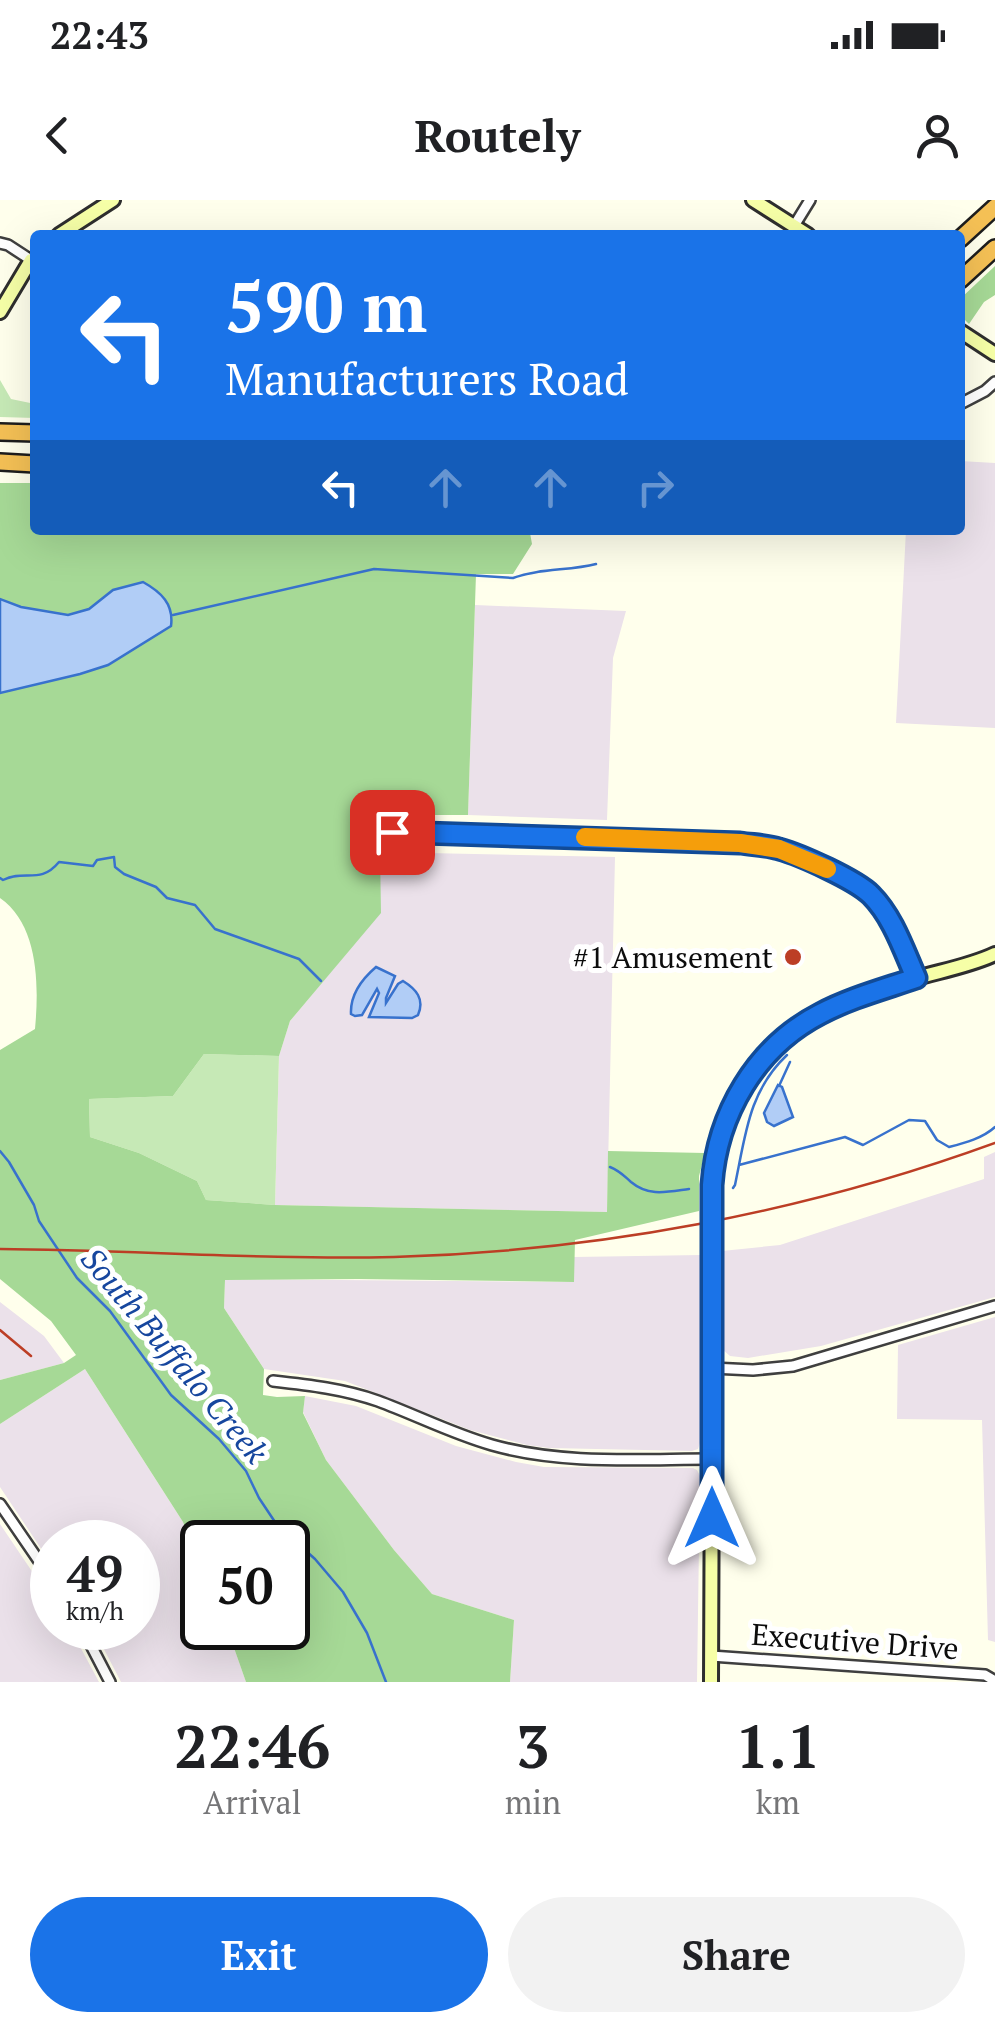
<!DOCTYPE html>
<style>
:root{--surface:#fff;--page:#f2f2f2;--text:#202124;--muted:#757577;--accent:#1a73e8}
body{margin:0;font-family:"PT Serif",serif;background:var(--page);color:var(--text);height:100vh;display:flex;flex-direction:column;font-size:38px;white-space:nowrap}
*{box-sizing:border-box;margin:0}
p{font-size:32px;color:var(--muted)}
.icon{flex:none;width:55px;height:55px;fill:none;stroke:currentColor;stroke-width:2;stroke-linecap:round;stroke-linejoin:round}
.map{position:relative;height:1482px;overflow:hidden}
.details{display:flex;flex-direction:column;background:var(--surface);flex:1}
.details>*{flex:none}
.top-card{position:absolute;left:30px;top:30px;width:935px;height:305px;border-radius:10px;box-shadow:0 10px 40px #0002;background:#1a73e8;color:#fff;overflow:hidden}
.speed{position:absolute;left:30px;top:1320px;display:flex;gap:20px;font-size:50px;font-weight:700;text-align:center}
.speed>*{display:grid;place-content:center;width:130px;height:130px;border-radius:50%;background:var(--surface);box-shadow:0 10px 40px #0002;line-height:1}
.speed small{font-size:25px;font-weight:400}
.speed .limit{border:5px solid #111;border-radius:15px;background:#fff;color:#111}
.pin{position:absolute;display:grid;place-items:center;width:85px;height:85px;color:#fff;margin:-42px;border-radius:20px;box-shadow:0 5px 15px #0006}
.me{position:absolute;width:110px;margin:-55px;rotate:0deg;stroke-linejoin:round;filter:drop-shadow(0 0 8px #0008)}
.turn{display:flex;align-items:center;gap:35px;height:210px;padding:0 30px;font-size:45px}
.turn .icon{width:130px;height:130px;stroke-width:2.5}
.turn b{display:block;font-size:70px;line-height:85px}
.lanes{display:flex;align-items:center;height:95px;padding:0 30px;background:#0003;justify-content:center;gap:50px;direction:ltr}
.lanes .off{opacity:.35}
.eta{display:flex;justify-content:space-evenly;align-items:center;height:170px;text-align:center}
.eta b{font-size:60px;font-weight:700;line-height:70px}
.cta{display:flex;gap:20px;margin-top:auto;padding:20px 30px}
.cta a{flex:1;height:115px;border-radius:60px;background:var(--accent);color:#fff;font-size:40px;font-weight:700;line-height:115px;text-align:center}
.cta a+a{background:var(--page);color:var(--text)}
.status{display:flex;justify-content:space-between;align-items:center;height:70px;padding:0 50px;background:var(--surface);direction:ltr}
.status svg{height:28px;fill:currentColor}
header{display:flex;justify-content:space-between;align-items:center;height:130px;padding:0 30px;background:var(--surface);font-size:45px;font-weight:700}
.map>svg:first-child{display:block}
</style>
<div class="status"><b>22:43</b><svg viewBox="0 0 49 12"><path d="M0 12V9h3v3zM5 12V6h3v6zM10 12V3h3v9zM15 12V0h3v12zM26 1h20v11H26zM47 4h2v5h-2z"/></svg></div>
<header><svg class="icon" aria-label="back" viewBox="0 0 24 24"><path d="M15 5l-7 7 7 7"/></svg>Routely<svg class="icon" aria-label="person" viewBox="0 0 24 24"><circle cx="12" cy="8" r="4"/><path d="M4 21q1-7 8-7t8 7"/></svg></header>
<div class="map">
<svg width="995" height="1482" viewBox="0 0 995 1482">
<rect width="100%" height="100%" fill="#ffffec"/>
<path fill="#ebe1ea" d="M960,261l35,2v265l-99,-5 10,-193h54z
M475,405l151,6 -13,47 -6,162 -139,-5z
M380,652l235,5 -8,355 -332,-7 4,-149 11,-35 90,-108z
M995,952v145l-174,49 -73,12 -18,-2 -8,-7v-98l58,-6 204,-66v-22z
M701,1055l-1,188 -2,6 -6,2 -143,-3 -22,-3 -57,-15 -125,-49 -81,-12 -40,-61 1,-29 348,3 1,-25z
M0,1102l44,34 20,27 -64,17z
M995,1117v325l-7,-2 -6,-220 -85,-1 1,-74z
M85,1169l98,153 19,47v59h25l19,54h-125l-28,-54h45v-86h-86v23l-52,-78v-63z
M305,1196l51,10 100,40 60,16 28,5 149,1 4,2 3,6 -3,206h-187l4,-62 -82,-26 -38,-44 -68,-90 -23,-48z
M0,1324l52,77v27h18l29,54h-99z"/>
<path fill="#c6e9b6" d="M0,180l11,19 24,5v14l-35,-1z
M204,854l75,2 -4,149 -69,-5 -9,-19 -58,-28 -49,-16 -1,-38 84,-3z"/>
<path fill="#a6d996" d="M995,66v29l-11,7 -15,22 -9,-9v-16z
M0,283h35v47h482l13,3 2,11 -19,30h-37l-8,241h-103l-1,23 16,14 1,61 -91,108 -11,35 -75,-2 -31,42 -84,3 1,38 49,16 58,28 9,19 69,5 332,7 1,-61 97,2 -6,23v35l-124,29 -1,42 -216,-3 -133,1 -1,28 40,61 -1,26 14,2 28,-1 -2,17 23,47 68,90 38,44 82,26 -4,62h-264l-19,-54h61v-86h-86v27l-19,-47 -98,-153 -85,55v-44l64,-17 12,-8 -25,-34 -51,-42v-229l35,-21c4,-43 4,-104 -35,-131v-205l80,-19 28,-9 5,-75c-8,6 -17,16 -26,20 -25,11 -62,-1 -87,-11z"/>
<path fill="#b1cdf6" stroke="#3872cd" stroke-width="2.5" d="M143,382c18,10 31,22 28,44l-63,39 -28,9 -80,19v-94l21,8 47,8 21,-6 24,-19z
M376,767l19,9 -9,22v5l12,-19 5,-3c13,8 22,18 15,34l-6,3 -43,-1 10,-24 -2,-4 -15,26 -7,1 -4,-2c-1,-20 11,-35 25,-47z
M778,885l4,2 11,30 -19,9 -7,-4 -3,-9z"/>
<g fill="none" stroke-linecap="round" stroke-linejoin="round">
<path stroke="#3872cd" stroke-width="2.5" d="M173,415l201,-46 139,9c27,-10 56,-7 83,-14
M0,678l3,2c22,-11 37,5 56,-18l34,4 4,-6 17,-3 1,10 9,7 32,13 11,11 28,7 20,24 84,30 22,22
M779,886l11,-24
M0,951l9,11 25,43 5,16 38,57 33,33 61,84 48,44 27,32 13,27 18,27 38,34 28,33 24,41 19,49
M739,965c8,-42 15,-79 48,-110
M610,967c10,4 13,8 21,15 18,15 36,10 58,7
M733,988l2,-3 4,-20 106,-28 18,8 46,-25 16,1 12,19 12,7c16,-4 34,-9 46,-20"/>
<defs>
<path id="street" d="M794,26l16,-26
M0,43l8,2 23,15
M960,204l25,-13 10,-9
M372,631l368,12c13,2 27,3 39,6 22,6 77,31 92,46 22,22 33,56 45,84
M712,1168l41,2 40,-4 202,-60
M273,1181c36,4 71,8 105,20 38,14 75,33 114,44 71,20 147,14 220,14
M0,1304l52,76
M82,1428l28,54
M711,1456l274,19 10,6"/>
<path id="secondary" d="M753,0l55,35
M59,35l54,-35
M0,112l31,-52
M960,131l35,23
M711,1482l2,-497c3,-71 43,-136 105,-171 30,-16 64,-24 95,-35 27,-8 57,-13 82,-25"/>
<path id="highway" d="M960,39l35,-32
M960,80l35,-32
M0,232l35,1
M0,262l35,2"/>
</defs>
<use href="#street" stroke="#3f3f3f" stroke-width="14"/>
<use href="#secondary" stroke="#2e2e2e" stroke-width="18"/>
<use href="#highway" stroke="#1d1d1d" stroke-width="20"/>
<use href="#street" stroke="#fff" stroke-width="9"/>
<use href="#secondary" stroke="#f6ffa7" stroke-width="12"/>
<use href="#highway" stroke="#f4c055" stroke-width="15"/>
<path stroke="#bc3e25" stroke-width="2.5" d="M0,1049c131,1 263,11 394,8 204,-6 409,-44 601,-114
M0,1130l31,26"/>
</g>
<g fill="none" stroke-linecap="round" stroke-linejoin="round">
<defs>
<path id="route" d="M392,632l348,11c13,2 27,2 39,6 22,6 77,31 92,46 22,22 33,56 45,83 -32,11 -66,20 -96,36 -64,33 -103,100 -108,171v333"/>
</defs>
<use href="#route" stroke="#114b97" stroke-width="25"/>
<use href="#route" stroke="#1a73e8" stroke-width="18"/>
<path stroke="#f59e0b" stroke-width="18" d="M585,637l155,6 39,6 48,20"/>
</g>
<circle fill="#bc3e25" stroke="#fff" stroke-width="4" cx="793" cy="757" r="10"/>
<g text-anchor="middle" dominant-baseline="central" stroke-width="10" stroke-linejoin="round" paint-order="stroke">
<g font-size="30" fill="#0c0c0c" stroke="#fff" text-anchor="end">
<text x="773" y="757">#1 Amusement</text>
</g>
<g font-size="30" fill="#0c0c0c" stroke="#fff">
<text transform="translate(855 1441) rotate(4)">Executive Drive</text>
</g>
<g font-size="32" font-style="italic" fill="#16469e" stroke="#fff">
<text transform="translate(175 1155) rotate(50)">South Buffalo Creek</text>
</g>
</g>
</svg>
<div class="speed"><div>49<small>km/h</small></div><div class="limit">50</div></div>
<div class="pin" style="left:392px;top:632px;background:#d93025"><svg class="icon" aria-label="arrive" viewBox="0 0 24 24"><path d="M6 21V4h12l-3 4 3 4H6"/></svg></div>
<svg class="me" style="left:712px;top:1318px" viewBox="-20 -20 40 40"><path d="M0-17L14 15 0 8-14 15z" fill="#1a73e8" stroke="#fff" stroke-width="4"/></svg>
<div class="top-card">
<div class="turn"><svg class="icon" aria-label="left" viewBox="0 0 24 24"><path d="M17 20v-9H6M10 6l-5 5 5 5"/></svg><div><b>590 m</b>Manufacturers Road</div></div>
<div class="lanes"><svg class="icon" aria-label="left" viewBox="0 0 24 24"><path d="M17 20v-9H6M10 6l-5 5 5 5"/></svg><svg class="icon off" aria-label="ahead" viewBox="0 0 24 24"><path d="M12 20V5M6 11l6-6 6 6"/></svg><svg class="icon off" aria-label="ahead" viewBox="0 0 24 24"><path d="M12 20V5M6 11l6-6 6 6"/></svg><svg class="icon off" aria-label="right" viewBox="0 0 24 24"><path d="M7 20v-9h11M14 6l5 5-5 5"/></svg></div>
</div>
</div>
<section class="details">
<div class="eta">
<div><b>22:46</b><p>Arrival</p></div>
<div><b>3</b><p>min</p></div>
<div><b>1.1</b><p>km</p></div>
</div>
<div class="cta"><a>Exit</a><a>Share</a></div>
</section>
